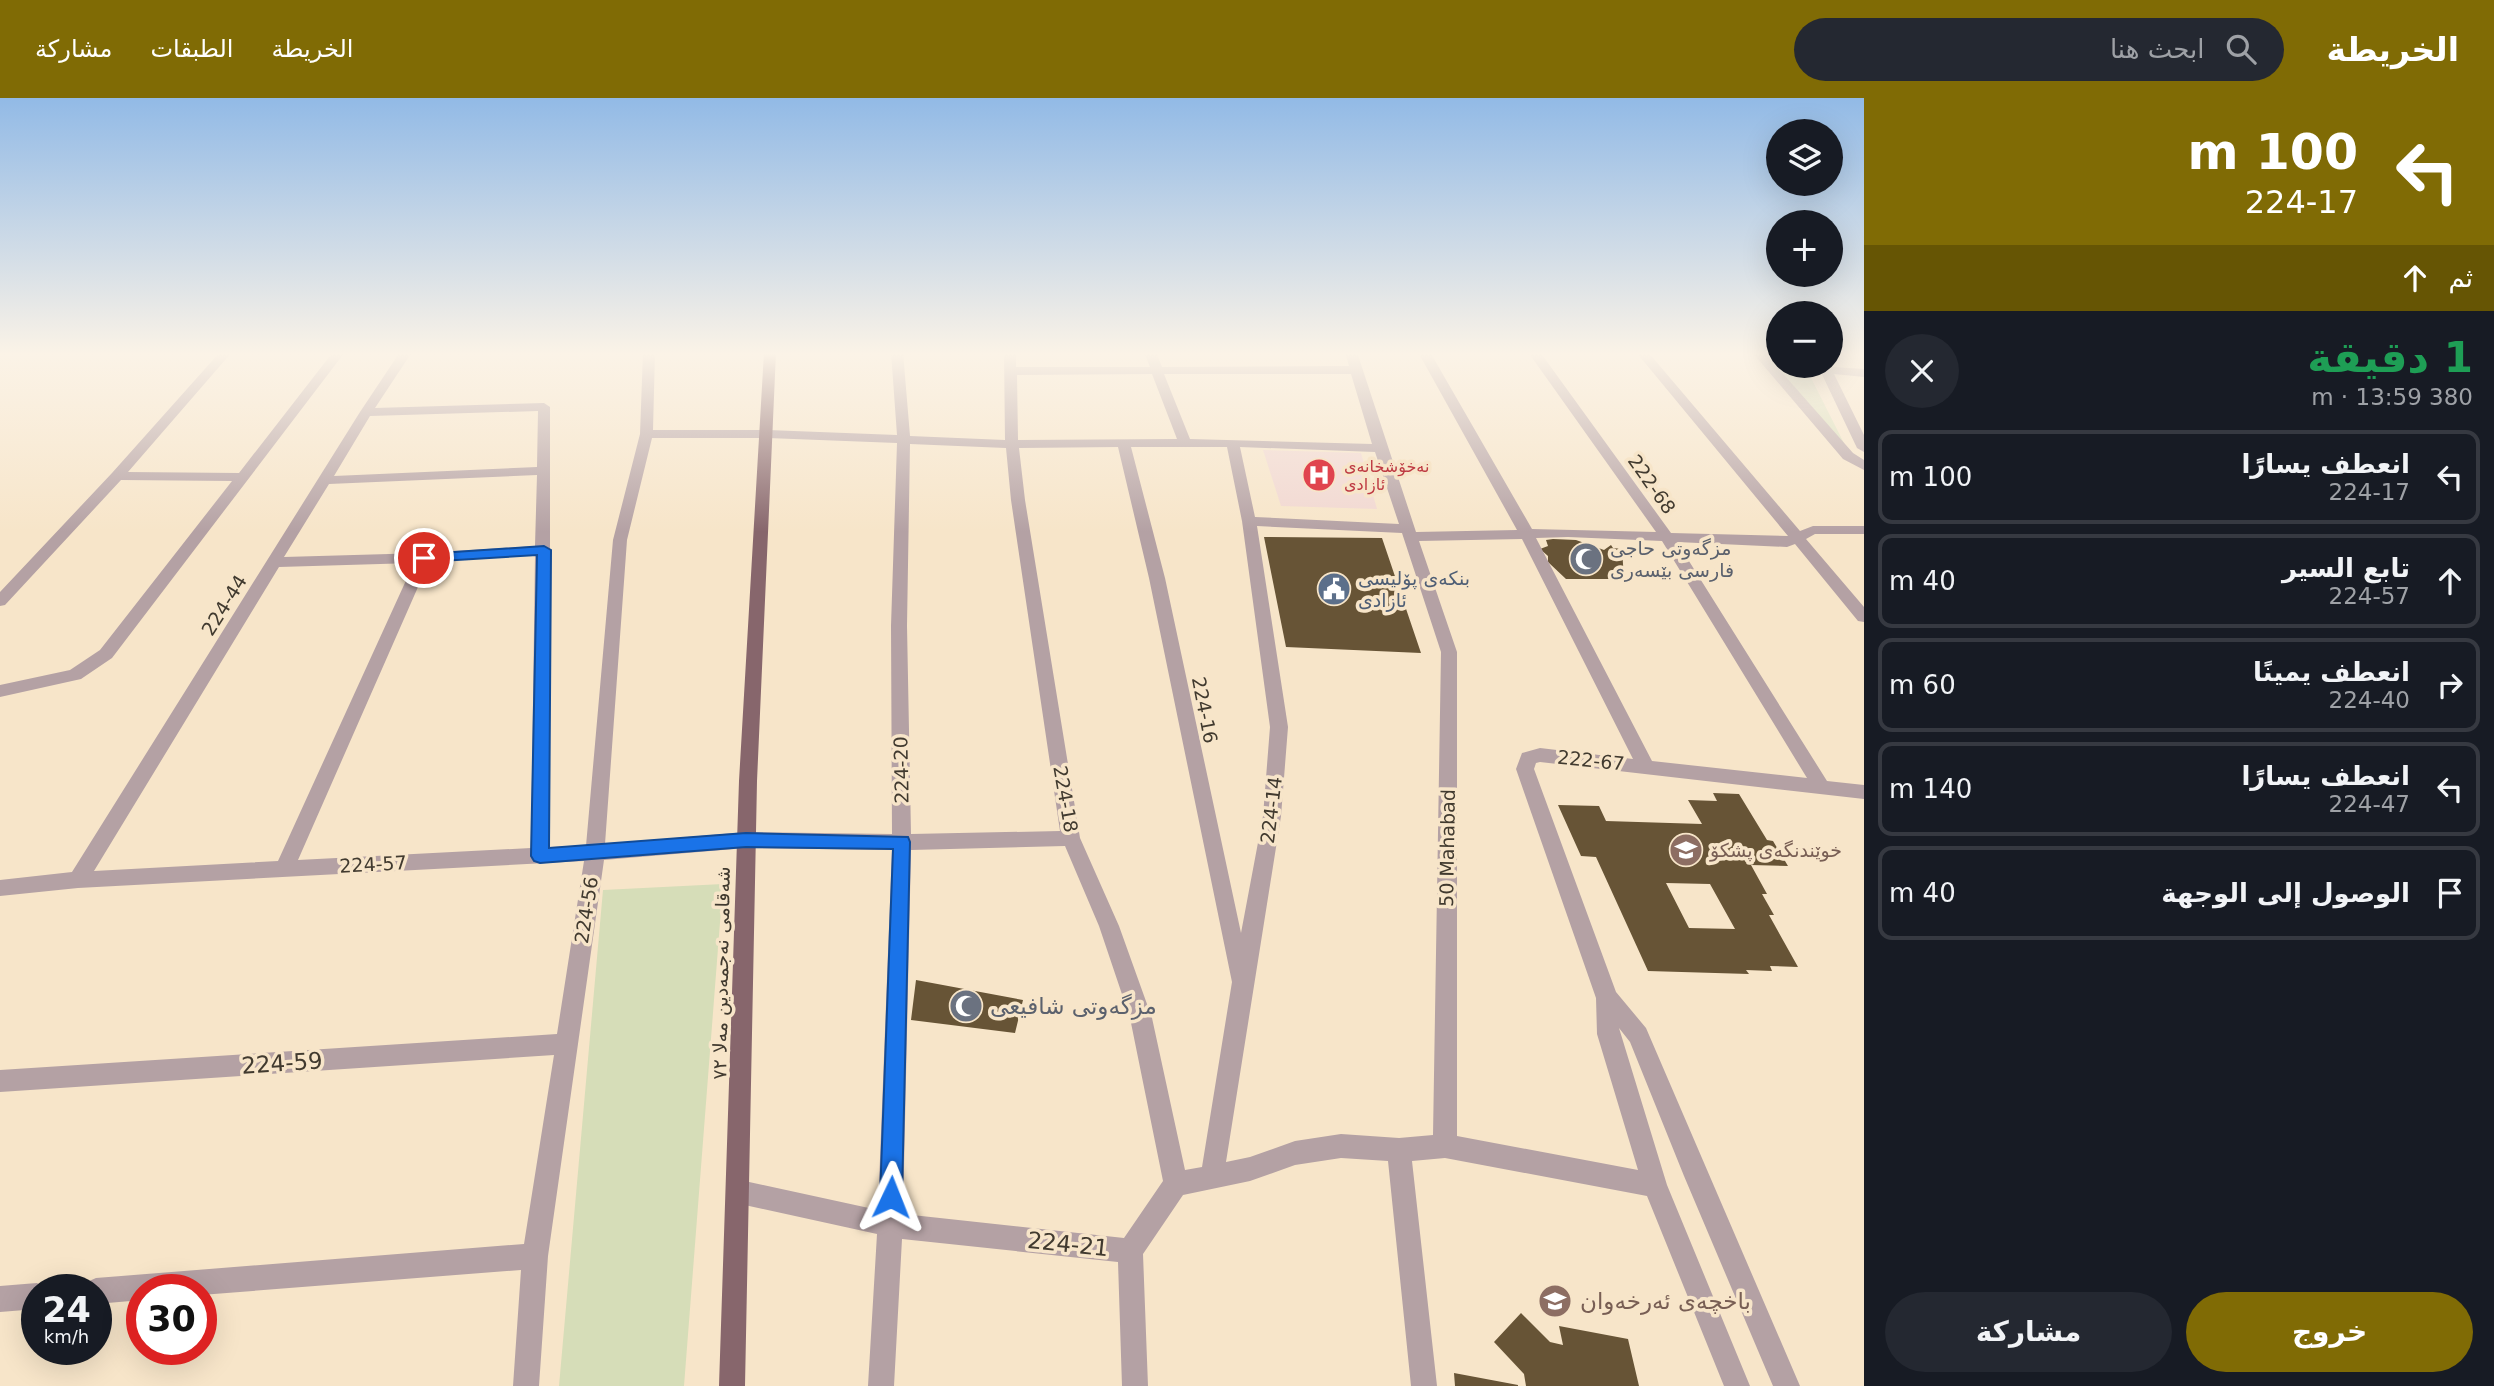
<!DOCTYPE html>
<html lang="ar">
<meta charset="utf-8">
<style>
:root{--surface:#171b24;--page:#242831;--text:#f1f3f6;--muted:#9ea1a6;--line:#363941;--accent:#806b05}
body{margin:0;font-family:"DejaVu Sans",Vazirmatn,sans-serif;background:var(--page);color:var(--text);direction:rtl;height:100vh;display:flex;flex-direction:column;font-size:26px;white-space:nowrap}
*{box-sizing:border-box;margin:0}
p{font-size:23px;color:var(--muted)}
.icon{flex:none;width:38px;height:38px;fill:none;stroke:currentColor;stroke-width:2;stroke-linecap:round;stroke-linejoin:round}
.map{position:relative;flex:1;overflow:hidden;direction:ltr}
.details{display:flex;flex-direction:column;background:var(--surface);width:630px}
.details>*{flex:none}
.hud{background:#806b05;color:#fff;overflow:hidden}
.fabs{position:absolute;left:1766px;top:21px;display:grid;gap:14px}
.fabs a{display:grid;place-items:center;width:77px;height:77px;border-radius:50%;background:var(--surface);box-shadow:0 7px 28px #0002;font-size:35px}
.speed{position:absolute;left:21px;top:1176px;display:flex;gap:14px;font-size:35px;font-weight:700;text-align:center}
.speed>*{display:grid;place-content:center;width:91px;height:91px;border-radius:50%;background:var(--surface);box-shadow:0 7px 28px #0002;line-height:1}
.speed small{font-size:18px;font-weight:400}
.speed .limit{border:10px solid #d22;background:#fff;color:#111}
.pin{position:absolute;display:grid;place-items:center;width:60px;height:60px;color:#fff;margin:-30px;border:4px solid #fff;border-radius:50%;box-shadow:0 2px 7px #0007}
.me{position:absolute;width:77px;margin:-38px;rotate:2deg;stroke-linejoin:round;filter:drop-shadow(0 0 5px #0008)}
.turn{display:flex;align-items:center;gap:24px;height:147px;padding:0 21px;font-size:32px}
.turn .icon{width:91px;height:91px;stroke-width:2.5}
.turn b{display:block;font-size:49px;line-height:60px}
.then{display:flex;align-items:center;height:66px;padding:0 21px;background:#0003;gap:14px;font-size:26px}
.round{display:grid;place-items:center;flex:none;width:74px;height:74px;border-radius:37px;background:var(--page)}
.overview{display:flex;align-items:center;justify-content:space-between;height:119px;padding:0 21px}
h1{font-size:42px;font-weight:800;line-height:52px;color:#1e9e55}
.cta{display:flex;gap:14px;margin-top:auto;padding:14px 21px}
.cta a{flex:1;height:80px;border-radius:42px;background:var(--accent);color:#fff;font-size:28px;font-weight:800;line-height:80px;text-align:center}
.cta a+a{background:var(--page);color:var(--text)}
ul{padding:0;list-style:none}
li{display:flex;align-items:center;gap:21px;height:94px;margin:0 14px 10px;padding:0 7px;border:4px solid var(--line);border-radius:14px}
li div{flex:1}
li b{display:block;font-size:26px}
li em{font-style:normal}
header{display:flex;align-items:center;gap:42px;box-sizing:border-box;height:98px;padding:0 35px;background:var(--accent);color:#fff}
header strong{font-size:33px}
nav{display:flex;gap:38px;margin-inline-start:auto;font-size:24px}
.search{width:490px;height:63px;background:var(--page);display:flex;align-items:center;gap:18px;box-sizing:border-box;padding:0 24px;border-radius:38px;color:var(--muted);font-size:26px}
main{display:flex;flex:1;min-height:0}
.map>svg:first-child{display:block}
</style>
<header>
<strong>الخريطة</strong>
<div class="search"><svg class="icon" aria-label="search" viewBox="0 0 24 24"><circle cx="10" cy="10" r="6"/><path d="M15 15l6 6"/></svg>ابحث هنا</div>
<nav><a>الخريطة</a><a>الطبقات</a><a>مشاركة</a></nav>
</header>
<main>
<section class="details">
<div class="hud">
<div class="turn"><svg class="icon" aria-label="left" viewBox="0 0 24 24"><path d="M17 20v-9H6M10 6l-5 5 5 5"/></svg><div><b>100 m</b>224-17</div></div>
<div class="then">ثم<svg class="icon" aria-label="ahead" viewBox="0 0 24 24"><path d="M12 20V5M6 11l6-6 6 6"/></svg></div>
</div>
<div class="overview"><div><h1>1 دقيقة</h1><p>380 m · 13:59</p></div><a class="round"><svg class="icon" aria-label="close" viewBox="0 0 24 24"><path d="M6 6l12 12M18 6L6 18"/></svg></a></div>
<ul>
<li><svg class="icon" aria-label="left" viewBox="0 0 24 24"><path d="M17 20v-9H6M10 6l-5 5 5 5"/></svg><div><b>انعطف يسارًا</b><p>224-17</p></div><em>100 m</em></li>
<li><svg class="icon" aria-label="ahead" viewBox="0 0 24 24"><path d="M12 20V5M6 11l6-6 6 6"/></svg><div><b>تابع السير</b><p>224-57</p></div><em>40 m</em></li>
<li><svg class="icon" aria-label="right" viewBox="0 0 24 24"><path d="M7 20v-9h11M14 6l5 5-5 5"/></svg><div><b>انعطف يمينًا</b><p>224-40</p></div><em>60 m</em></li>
<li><svg class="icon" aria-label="left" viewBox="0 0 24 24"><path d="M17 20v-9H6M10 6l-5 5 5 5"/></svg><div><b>انعطف يسارًا</b><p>224-47</p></div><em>140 m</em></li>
<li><svg class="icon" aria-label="arrive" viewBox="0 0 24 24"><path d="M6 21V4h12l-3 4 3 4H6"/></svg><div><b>الوصول إلى الوجهة</b></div><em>40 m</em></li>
</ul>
<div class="cta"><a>خروج</a><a>مشاركة</a></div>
</section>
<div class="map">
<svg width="1864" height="1288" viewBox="0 0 1864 1288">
<rect width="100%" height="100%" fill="#f7e5c9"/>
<path fill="#f1d7d1" d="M1263,352l98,3 16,56 -96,-3z"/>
<path fill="#d6ddb8" d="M1753,254h25v14h27l50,99z
M723,786l-39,502h-125l44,-496z"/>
<path fill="#675436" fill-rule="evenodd" d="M1264,439l118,1 39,115 -135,-6z
M1553,441l23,1 28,10 7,-5 2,3 9,1 2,30h-58l-18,-17v-6l-8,-7 8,-3 -2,-6z
M1713,695l26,1 28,46 6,1 15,25 -37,-1 16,29h-5l12,21h-5l29,52 -28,-1 2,5 -26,-1 3,4 -101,-3 -52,-114 -15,-1 -23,-51 41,1 7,15 96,3 -14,-24 29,1zM1666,785l44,1 25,45 -46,-1z
M916,882l107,20 -8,33 -104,-13z
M1521,1215l29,29 13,3 -4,-19 69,13 11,47h-113l-2,-12 -30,-32z
M1454,1275l64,12v1h-63z"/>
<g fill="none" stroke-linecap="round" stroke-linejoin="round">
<path fill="#b4a1a4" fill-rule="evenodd" d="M220,254h12l-104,120 111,1 94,-121h12l-233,306 -31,21 -81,18v-12l70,-15 30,-20 132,-169 -111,-1 -116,125 -5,1v-14l112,-119z
M400,254h12l-37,56 169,-5 6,4v440l36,-1 27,-306 27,-106 3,-82h12l-2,78h115l129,5 -6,-83h12l7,84 95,4 -1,-88h12v15h134l-6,-15h12l6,15 187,-1 -4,-14h12l59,180 101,-2 -99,-178h12l102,177 124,3 -128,-180h12l131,181 117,3 -152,-184h12l152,179 13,-5h51v8h-49l-9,5 58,68v15l-6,-1 -63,-77 -8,3 -110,-5 150,239 37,4v14l-324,-37 -4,1 -2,6 82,223 30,36 154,358h-27l-89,-210 -54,-134 -11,-14 48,157 83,201h-26l-77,-190 -202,-38 -33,3 25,225h-26l-23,-225 -47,-3 -46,7 -45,16 -67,14 -40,59 5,132h-26l-4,-124 -216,-23 -8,147h-26l9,-152 -137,-30 -9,-3 -3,-9 3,-9 9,-3 138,30 14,-360 -146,-2 -142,12 -56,396 -9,130h-26l8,-116 -320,25v-5h-59v10l-46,4v-14h-12l3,-8 9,-4 428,-34 30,-189 -554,37v-22l557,-36 27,-173 -506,27 -78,8v-16l72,-8 288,-460zM1152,276l25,65 -159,1 -1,-65zM1164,276h187l21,70 -182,-5zM538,313l-1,56 -203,9 36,-60zM652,340h116l129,5 -6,183 1,208 -146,-2 -141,12 22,-304zM910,346l96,4 5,52 49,331 -149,3 -4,-208zM1118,349l31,131 83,404 -30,185 -17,3 -33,-152 -33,-92 -39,-88 -55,-338 -6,-52zM1131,349h96l15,74 28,206 -7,89 -22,117 -76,-355zM1240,349l135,5 24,72 -144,-7zM537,377l-2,71 -111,7 -140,4 45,-73zM1257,428l145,7 39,119 -8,483 -34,3 -58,-4 -46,7 -45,16 -24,5 55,-346 7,-89zM1568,439l94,4 145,237 -155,-17 -116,-223zM1522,441l111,220 -93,-11 -18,5 -6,16 80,229 1,36 41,136 -181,-34v-484l-38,-111zM535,457l-4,293 -233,12 131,-298zM414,465l-136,298 -184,10 185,-304zM1065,748l34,80 31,92 33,163 -39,57 -221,-24 8,-364z
M1752,254h12l89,101 11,7v10l-21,-11z
M1818,268l46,3v8l-30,-3 30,61v17l-7,-4z
M37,1185l10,7h-10v19l-37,3v-26z"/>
<path fill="#87666c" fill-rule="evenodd" d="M764,254h12l-19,429 -12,605h-26l20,-605z"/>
</g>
<linearGradient id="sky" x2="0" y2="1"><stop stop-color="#92bae6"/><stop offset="0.59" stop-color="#fbf3e7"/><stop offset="1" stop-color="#fbf3e7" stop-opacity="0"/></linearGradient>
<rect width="1864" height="434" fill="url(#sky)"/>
<path fill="#1a73e8" stroke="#114b97" stroke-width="2" d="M544,448l7,4 -2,298 197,-15 162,4 2,5 -8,355 -3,8 -8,3 -8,-3 -3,-8 13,-348 -147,-2 -206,16 -6,-2 -3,-5 6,-301 -113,7 -7,-4 7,-4z"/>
<defs>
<symbol id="hospital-disc" viewBox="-11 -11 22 22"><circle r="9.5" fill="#e0444e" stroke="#f7e5c9"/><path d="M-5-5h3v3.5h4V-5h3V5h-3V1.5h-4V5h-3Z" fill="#fff"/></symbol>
<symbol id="mosque-disc" viewBox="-11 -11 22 22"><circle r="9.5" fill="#6b7280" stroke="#f7e5c9"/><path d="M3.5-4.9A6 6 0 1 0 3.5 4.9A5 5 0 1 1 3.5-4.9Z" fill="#fff"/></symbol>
<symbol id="civic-disc" viewBox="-11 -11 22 22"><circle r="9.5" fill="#5c6f8a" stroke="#f7e5c9"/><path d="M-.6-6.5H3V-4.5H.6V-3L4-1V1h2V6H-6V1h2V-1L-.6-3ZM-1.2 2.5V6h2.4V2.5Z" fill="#fff"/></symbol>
<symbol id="school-disc" viewBox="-11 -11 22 22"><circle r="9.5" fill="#8d6e63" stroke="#f7e5c9"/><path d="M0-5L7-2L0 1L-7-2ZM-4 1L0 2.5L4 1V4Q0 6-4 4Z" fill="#fff"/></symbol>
</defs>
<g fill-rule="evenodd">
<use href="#hospital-disc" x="1300" y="358" width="38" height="38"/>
<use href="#mosque-disc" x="1567" y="442" width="38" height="38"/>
<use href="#civic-disc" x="1315" y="472" width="38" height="38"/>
<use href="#school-disc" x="1667" y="733" width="38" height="38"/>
<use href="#mosque-disc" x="947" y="889" width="38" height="38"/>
<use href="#school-disc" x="1536" y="1184" width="38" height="38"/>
</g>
<g text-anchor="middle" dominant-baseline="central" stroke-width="7" stroke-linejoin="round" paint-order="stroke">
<g font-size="16" fill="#be3a42" stroke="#f7e5c9" text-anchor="start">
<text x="1344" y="368">نەخۆشخانەی<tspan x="1344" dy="18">ئازادی</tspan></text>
</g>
<g font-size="19" fill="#413a2f" stroke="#f7e5c9">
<text transform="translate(1652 386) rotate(55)">222-68</text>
<text transform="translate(224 507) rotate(-58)">224-44</text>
<text transform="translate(1205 612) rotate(79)">224-16</text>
<text transform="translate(1591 662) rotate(6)">222-67</text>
<text transform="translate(901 672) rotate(-91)">224-20</text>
<text transform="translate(1066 701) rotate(80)">224-18</text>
<text transform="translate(1271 712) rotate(-83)">224-14</text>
<text transform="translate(1447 750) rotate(-89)">50 Mahabad</text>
<text transform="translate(373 766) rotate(-3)">224-57</text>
<text transform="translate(586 812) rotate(-81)">224-56</text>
<text transform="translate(721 875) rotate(-89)">شەقامی نەجمەدین مەلا ٧٢</text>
</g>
<g font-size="19" fill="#5b616d" stroke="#f7e5c9" text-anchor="start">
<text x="1610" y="450">مزگەوتی حاجی<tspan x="1610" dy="22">فارسی بێسەری</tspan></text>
</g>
<g font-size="19" fill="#4e5e75" stroke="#f7e5c9" text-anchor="start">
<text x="1358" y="480">بنکەی پۆلیسی<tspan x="1358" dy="22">ئازادی</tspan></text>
</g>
<g font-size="19" fill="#785e54" stroke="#f7e5c9" text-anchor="start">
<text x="1710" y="752">خوێندنگەی پشکۆ</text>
</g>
<g font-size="23" fill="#5b616d" stroke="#f7e5c9" text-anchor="start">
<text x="990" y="908">مزگەوتی شافیعی</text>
</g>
<g font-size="23" fill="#413a2f" stroke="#f7e5c9">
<text transform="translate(282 965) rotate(-4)">224-59</text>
<text transform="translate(1068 1146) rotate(6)">224-21</text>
</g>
<g font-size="23" fill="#785e54" stroke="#f7e5c9" text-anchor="start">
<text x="1580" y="1203">باخچەی ئەرخەوان</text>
</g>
</g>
</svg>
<div class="fabs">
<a><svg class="icon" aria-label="layers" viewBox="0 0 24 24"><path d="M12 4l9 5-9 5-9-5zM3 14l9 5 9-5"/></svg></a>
<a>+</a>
<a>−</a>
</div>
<div class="speed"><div>24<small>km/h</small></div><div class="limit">30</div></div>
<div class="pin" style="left:424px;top:460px;background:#d93025"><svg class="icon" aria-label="arrive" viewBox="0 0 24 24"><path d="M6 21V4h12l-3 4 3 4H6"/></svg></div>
<svg class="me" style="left:891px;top:1099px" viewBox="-20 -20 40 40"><path d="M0-17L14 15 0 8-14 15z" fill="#1a73e8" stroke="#fff" stroke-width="4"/></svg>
</div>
</main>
